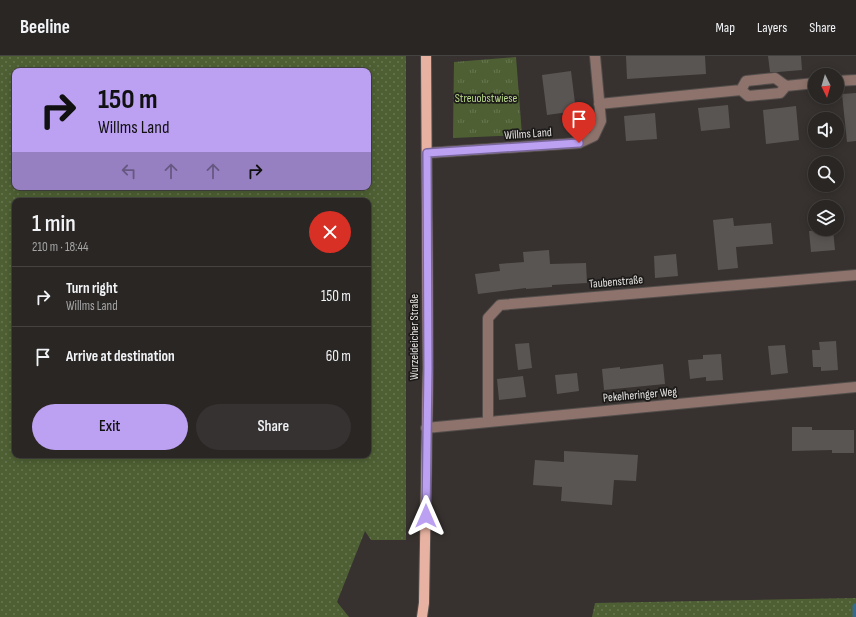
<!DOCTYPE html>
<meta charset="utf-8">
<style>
:root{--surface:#292624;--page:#353231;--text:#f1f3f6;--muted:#a5a5a6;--line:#454341;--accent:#bca0f2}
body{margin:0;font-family:"Sofia Sans Condensed",sans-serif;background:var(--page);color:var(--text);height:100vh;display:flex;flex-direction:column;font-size:15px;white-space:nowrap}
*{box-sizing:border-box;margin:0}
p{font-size:13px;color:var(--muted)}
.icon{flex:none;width:22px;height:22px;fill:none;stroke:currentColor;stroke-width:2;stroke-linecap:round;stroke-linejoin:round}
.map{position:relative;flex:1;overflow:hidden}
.details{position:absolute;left:12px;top:142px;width:359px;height:260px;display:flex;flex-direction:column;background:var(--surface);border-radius:8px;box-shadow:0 2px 10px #0003,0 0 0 1px var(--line)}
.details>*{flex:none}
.top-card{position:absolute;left:12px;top:12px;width:359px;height:122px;border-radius:8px;box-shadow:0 2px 10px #0003,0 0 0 1px var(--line);background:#bca0f2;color:#111;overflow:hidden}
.needle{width:26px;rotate:175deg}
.buttons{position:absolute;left:808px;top:12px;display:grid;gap:8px}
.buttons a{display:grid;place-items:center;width:36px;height:36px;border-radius:50%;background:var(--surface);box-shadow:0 2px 10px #0003,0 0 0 1px var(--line);font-size:20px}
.pin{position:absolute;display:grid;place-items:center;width:34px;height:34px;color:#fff;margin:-41px -17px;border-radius:50% 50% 50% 0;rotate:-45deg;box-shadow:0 0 4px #0007}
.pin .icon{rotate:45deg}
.me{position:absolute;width:44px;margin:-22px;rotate:0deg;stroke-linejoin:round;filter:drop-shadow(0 0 3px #0008)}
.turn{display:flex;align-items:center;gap:14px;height:84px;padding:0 20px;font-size:18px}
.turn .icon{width:52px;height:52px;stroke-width:2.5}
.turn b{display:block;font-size:28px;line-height:34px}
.lanes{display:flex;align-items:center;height:38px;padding:0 20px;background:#0003;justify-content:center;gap:20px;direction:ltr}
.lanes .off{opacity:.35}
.round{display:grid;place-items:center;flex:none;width:42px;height:42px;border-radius:21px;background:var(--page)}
.overview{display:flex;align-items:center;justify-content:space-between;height:68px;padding:0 20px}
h1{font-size:24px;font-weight:600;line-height:30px}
.primary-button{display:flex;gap:8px;margin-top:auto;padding:8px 20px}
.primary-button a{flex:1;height:46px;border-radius:24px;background:var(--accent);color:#111;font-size:16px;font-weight:600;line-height:46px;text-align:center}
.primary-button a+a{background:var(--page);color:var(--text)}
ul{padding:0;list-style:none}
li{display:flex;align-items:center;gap:12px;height:60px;padding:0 20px;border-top:1px solid var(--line)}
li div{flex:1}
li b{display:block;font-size:15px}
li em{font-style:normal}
header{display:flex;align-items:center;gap:24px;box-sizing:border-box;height:56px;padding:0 20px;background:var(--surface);border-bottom:1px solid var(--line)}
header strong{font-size:19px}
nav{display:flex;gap:22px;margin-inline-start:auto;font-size:14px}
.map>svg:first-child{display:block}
</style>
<header>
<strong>Beeline</strong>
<nav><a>Map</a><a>Layers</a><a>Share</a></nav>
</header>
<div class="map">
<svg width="856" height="561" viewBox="0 0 856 561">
<defs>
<pattern id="grass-dots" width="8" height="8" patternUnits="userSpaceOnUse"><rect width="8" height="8" fill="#4e6033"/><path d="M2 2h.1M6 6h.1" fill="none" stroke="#677650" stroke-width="1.8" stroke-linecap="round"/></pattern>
<pattern id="park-tufts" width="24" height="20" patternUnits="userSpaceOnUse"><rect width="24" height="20" fill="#4e6033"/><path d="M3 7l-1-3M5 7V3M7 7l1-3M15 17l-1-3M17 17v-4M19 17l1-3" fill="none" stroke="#677650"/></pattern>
</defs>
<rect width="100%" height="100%" fill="#373230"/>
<path fill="url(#grass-dots)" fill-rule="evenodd" d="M0,0h406v484h-35l-6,-9 -28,71 12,15h-349zM15,15h353v116h-353zM15,145h353v254h-353z
M856,542v19h-264l3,-14z"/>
<path fill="url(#park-tufts)" d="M516,1l6,78 -69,3 1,-76z"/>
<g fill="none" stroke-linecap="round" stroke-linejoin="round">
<path stroke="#366a8d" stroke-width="5" d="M855,561v-11"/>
</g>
<path fill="#595552" d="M626,0h79l1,18 -79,5z
M768,0h33l1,14 -24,2h-8z
M571,15l5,40 -29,4 -5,-40z
M856,37v48l-9,1 -5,-48z
M728,49l2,23 -29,3 -3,-23z
M796,50l3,34 -33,4 -3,-34z
M655,57l2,26 -31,2 -2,-25z
M733,162l1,8 37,-3 2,21 -37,3 2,21 -20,2 -5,-50z
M833,173l2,21 -24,2 -2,-21z
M549,194l1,14 36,-1 1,20 -35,2v2l-26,2v-1l-48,6 -3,-20 25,-3 -1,-7 25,-2 -1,-10z
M676,198l2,22 -23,2 -1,-22z
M836,285l2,29 -17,1v-4h-8l-1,-17h8l-1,-8z
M529,287l3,25 -14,2 -3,-26z
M785,289l3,28 -17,2 -3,-29z
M721,298l2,26 -17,1v-4l-16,2 -2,-19 15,-1v-4z
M663,308l2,20 -61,6 -2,-21 18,-2v2z
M577,317l2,18 -22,3 -2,-19z
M523,320l3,21 -27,3 -2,-21z
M792,371h20v3h42v23h-22v-3l-40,1z
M564,395l74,4 -2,26 -22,-1 -2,25 -51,-4 1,-14 -29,-2 2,-25 29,2z"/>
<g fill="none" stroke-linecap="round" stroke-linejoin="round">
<defs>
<path id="minor" d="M837,25l19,-1
M741,34l7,6 32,-3 6,-7
M599,48l142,-14 5,-9 29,-3 11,8 29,-3
M427,97l152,-10 15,-7 7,-15 -6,-65
M488,366v-104l12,-13 356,-30
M426,372l430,-41"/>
<path id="major" d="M422,561l2,-14 4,-235 -2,-312"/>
</defs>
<use href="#minor" stroke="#534e4c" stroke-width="12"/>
<use href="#major" stroke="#534e4c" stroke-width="12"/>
<use href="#minor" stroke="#8d736b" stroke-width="10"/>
<use href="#major" stroke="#e7b2a1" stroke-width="10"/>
</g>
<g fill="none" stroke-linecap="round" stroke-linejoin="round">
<defs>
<path id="route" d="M426,460l2,-148 -1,-215 152,-10"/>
</defs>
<use href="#route" stroke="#7a689d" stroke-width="10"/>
<use href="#route" stroke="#bca0f2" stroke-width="7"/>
</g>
<g text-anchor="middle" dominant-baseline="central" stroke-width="3.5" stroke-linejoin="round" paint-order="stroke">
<g font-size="12" fill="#bad98b" stroke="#1c1b19">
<text x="486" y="42">Streuobstwiese</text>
</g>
<g font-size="12" fill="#e4e1df" stroke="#1c1b19">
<text transform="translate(528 78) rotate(-4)">Willms Land</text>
<text transform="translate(616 226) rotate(-5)">Taubenstraße</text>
<text transform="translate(414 281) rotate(-90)">Wurzeldeicher Straße</text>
<text transform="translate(640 339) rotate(-5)">Pekelheringer Weg</text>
</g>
</g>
</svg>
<div class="buttons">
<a><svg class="needle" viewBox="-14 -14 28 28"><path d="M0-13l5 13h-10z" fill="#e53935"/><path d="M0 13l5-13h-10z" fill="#a5a5a6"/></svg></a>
<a><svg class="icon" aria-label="sound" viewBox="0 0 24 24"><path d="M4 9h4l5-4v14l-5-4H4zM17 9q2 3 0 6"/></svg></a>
<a><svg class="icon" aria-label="search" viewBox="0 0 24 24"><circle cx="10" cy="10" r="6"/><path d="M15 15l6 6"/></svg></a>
<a><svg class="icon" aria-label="layers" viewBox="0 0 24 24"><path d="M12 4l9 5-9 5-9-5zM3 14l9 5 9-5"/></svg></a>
</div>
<div class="pin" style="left:579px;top:87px;background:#d93025"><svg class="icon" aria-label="arrive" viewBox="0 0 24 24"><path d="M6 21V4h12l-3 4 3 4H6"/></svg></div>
<svg class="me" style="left:426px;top:460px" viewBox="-20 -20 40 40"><path d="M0-17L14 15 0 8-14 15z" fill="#bca0f2" stroke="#fff" stroke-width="4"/></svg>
<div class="top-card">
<div class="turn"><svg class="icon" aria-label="right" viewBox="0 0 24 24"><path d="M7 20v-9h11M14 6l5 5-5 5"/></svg><div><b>150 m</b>Willms Land</div></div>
<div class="lanes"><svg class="icon off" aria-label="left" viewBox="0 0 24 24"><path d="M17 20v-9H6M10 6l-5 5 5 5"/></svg><svg class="icon off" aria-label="ahead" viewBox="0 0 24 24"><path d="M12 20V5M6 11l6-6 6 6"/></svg><svg class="icon off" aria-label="ahead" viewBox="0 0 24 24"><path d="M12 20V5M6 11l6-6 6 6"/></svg><svg class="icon" aria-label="right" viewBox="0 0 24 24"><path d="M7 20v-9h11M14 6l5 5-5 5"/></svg></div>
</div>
<section class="details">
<div class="overview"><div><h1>1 min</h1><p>210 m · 18:44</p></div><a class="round" style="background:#d93025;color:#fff"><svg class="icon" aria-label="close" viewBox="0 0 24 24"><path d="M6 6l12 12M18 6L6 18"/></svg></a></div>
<ul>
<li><svg class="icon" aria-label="right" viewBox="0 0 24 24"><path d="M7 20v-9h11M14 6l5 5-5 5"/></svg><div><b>Turn right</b><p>Willms Land</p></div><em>150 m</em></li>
<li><svg class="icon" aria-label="arrive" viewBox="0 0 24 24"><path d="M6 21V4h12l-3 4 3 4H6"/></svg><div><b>Arrive at destination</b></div><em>60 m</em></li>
</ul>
<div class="primary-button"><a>Exit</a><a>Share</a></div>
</section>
</div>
